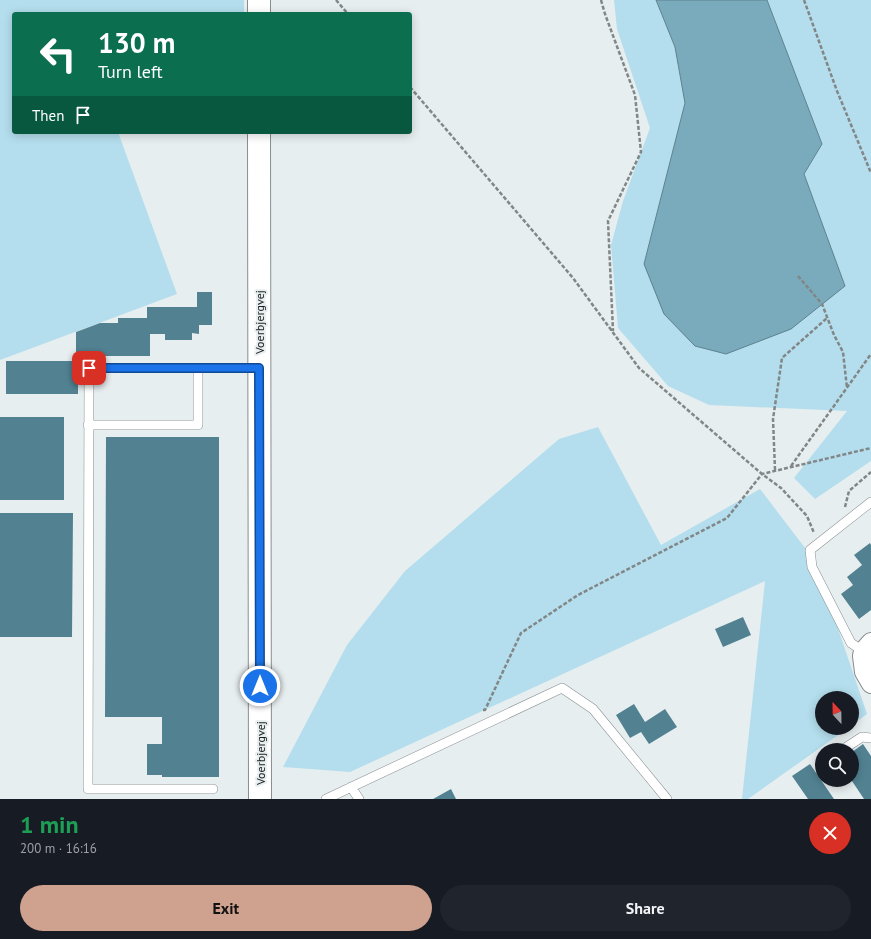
<!DOCTYPE html>
<meta charset="utf-8">
<style>
:root{--surface:#171b24;--page:#20242c;--text:#f1f3f6;--muted:#9ea1a6;--accent:#cea28e}
body{margin:0;font-family:"PT Sans",sans-serif;background:var(--page);color:var(--text);height:100vh;display:flex;flex-direction:column;font-size:15px;white-space:nowrap}
*{box-sizing:border-box;margin:0}
p{font-size:13px;color:var(--muted)}
.icon{flex:none;width:22px;height:22px;fill:none;stroke:currentColor;stroke-width:2;stroke-linecap:round;stroke-linejoin:round}
.map{position:relative;height:799px;overflow:hidden}
.side{display:flex;flex-direction:column;background:var(--surface);flex:1}
.side>*{flex:none}
.hud{position:absolute;left:12px;top:12px;width:400px;height:122px;border-radius:4px;box-shadow:0 2px 10px #0003;background:#0b6e4f;color:#fff;overflow:hidden}
.needle{width:26px;rotate:338deg}
.buttons{position:absolute;left:815px;top:691px;display:grid;gap:8px}
.buttons a{display:grid;place-items:center;width:44px;height:44px;border-radius:50%;background:var(--surface);box-shadow:0 2px 10px #0003;font-size:20px}
.pin{position:absolute;display:grid;place-items:center;width:34px;height:34px;color:#fff;margin:-17px;border-radius:8px;box-shadow:0 2px 6px #0006}
.me{position:absolute;width:44px;margin:-22px;rotate:0deg;stroke-linejoin:round;filter:drop-shadow(0 0 3px #0008)}
.turn{display:flex;align-items:center;gap:14px;height:84px;padding:0 20px;font-size:18px}
.turn .icon{width:52px;height:52px;stroke-width:2.5}
.turn b{display:block;font-size:28px;line-height:34px}
.then{display:flex;align-items:center;height:38px;padding:0 20px;background:#0003;gap:8px;font-size:15px}
.round{display:grid;place-items:center;flex:none;width:42px;height:42px;border-radius:21px;background:var(--page)}
.summary{display:flex;align-items:center;justify-content:space-between;height:68px;padding:0 20px}
h1{font-size:24px;font-weight:600;line-height:30px;color:#1e9e55}
.cta{display:flex;gap:8px;margin-top:auto;padding:8px 20px}
.cta a{flex:1;height:46px;border-radius:24px;background:var(--accent);color:#111;font-size:16px;font-weight:600;line-height:46px;text-align:center}
.cta a+a{background:var(--page);color:var(--text)}
.map>svg:first-child{display:block}
</style>
<div class="map">
<svg width="871" height="799" viewBox="0 0 871 799">
<rect width="100%" height="100%" fill="#e7eef0"/>
<path fill="#b4deed" d="M0,0h244v14h-230v118h104l59,162 -177,66z
M614,0h42l19,47 10,56 -41,161 201,22 -41,-112 18,-30 -55,-144h104v461l-56,38 -21,-21 53,-67 -138,-6 -41,-19 -50,-58 -7,-83 12,-44 27,-73 -33,-99z
M598,427l63,118 99,-56 55,72 52,153 -15,11v-27h-30v30h26l-100,71h-6l23,-218 -415,191 -67,-5 64,-122 58,-74 154,-132z"/>
<path fill="#7aabbd" stroke="#5e818e" d="M656,0h111l55,144 -18,30 41,112 -54,43 -65,25 -31,-8 -31,-32 -20,-50 41,-161 -10,-56z"/>
<path fill="#528292" d="M197,292h15v33h-13v9l-7,-1v7h-27v-6h-15v22h-74v-24l24,-9h18v-5h29v-11h50z
M6,361h72v33h-72z
M0,417h64v83h-64z
M106,437h113v340h-57v-2h-15v-31h15v-27h-57z
M0,513h73l-1,124h-72z
M870,543l1,2v65l-12,9 -18,-25 12,-9 -6,-8 15,-12 -8,-10z
M743,617l8,18 -28,12 -8,-18z
M634,704l11,18 20,-13 12,18 -28,17 -8,-12 -11,6 -14,-23z
M863,744l8,12v43h-7l-12,-18v-29z
M810,764l24,35h-26l-16,-23z
M451,789l5,10h-23z"/>
<g fill="none" stroke-linecap="round" stroke-linejoin="round">
<defs>
<path id="service" d="M88,425h110v-57
M863,651l-12,-8 -39,-76 -2,-17 61,-48
M842,750l20,-13 9,1
M821,764l1,-1
M351,787l8,12
M213,789h-125l1,-421h170
M326,799l236,-111 31,21 74,90"/>
<path id="minor" d="M871,642l-8,9 -1,5 2,16 7,12"/>
<path id="tertiary" d="M259,0v14
M259,132l1,667"/>
</defs>
<use href="#service" stroke="#888e90" stroke-width="10"/>
<use href="#minor" stroke="#888e90" stroke-width="20"/>
<use href="#tertiary" stroke="#888e90" stroke-width="24"/>
<path stroke="#818687" stroke-width="2.5" stroke-dasharray="4 2" stroke-linecap="butt" d="M336,0l12,14
M601,0l4,14 30,81 6,57 -33,69 5,110
M804,0l33,91 34,82
M410,87l163,191 66,90 123,106 19,14 26,28 7,17
M798,276l24,28 12,31 9,17 4,36
M791,466l80,-112
M775,470l-2,-51 9,-61 45,-40
M845,507l4,-16 22,-19
M483,710h2l36,-77 57,-38 149,-77 35,-44 109,-26"/>
<use href="#service" stroke="#fff" stroke-width="9"/>
<use href="#minor" stroke="#fff" stroke-width="18"/>
<use href="#tertiary" stroke="#fff" stroke-width="22"/>
</g>
<g fill="none" stroke-linecap="round" stroke-linejoin="round">
<defs>
<path id="route" d="M89,368h170l1,318"/>
</defs>
<use href="#route" stroke="#114b97" stroke-width="10"/>
<use href="#route" stroke="#1a73e8" stroke-width="7"/>
</g>
<g text-anchor="middle" dominant-baseline="central" stroke-width="4" stroke-linejoin="round" paint-order="stroke">
<g font-size="12" fill="#1c1e1f" stroke="#e7eef0">
<text transform="translate(259 322) rotate(-90)">Voerbjergvej</text>
<text transform="translate(260 753) rotate(-90)">Voerbjergvej</text>
</g>
</g>
</svg>
<div class="buttons">
<a><svg class="needle" viewBox="-14 -14 28 28"><path d="M0-13l5 13h-10z" fill="#e53935"/><path d="M0 13l5-13h-10z" fill="#9ea1a6"/></svg></a>
<a><svg class="icon" aria-label="search" viewBox="0 0 24 24"><circle cx="10" cy="10" r="6"/><path d="M15 15l6 6"/></svg></a>
</div>
<div class="pin" style="left:89px;top:368px;background:#d93025"><svg class="icon" aria-label="arrive" viewBox="0 0 24 24"><path d="M6 21V4h12l-3 4 3 4H6"/></svg></div>
<svg class="me" style="left:260px;top:686px" viewBox="-20 -20 40 40"><circle r="17" fill="#1a73e8" stroke="#fff" stroke-width="3"/><path d="M0-11L8 9 0 5-8 9z" fill="#fff"/></svg>
<div class="hud">
<div class="turn"><svg class="icon" aria-label="left" viewBox="0 0 24 24"><path d="M17 20v-9H6M10 6l-5 5 5 5"/></svg><div><b>130 m</b>Turn left</div></div>
<div class="then">Then<svg class="icon" aria-label="arrive" viewBox="0 0 24 24"><path d="M6 21V4h12l-3 4 3 4H6"/></svg></div>
</div>
</div>
<section class="side">
<div class="summary"><div><h1>1 min</h1><p>200 m · 16:16</p></div><a class="round" style="background:#d93025;color:#fff"><svg class="icon" aria-label="close" viewBox="0 0 24 24"><path d="M6 6l12 12M18 6L6 18"/></svg></a></div>
<div class="cta"><a>Exit</a><a>Share</a></div>
</section>
